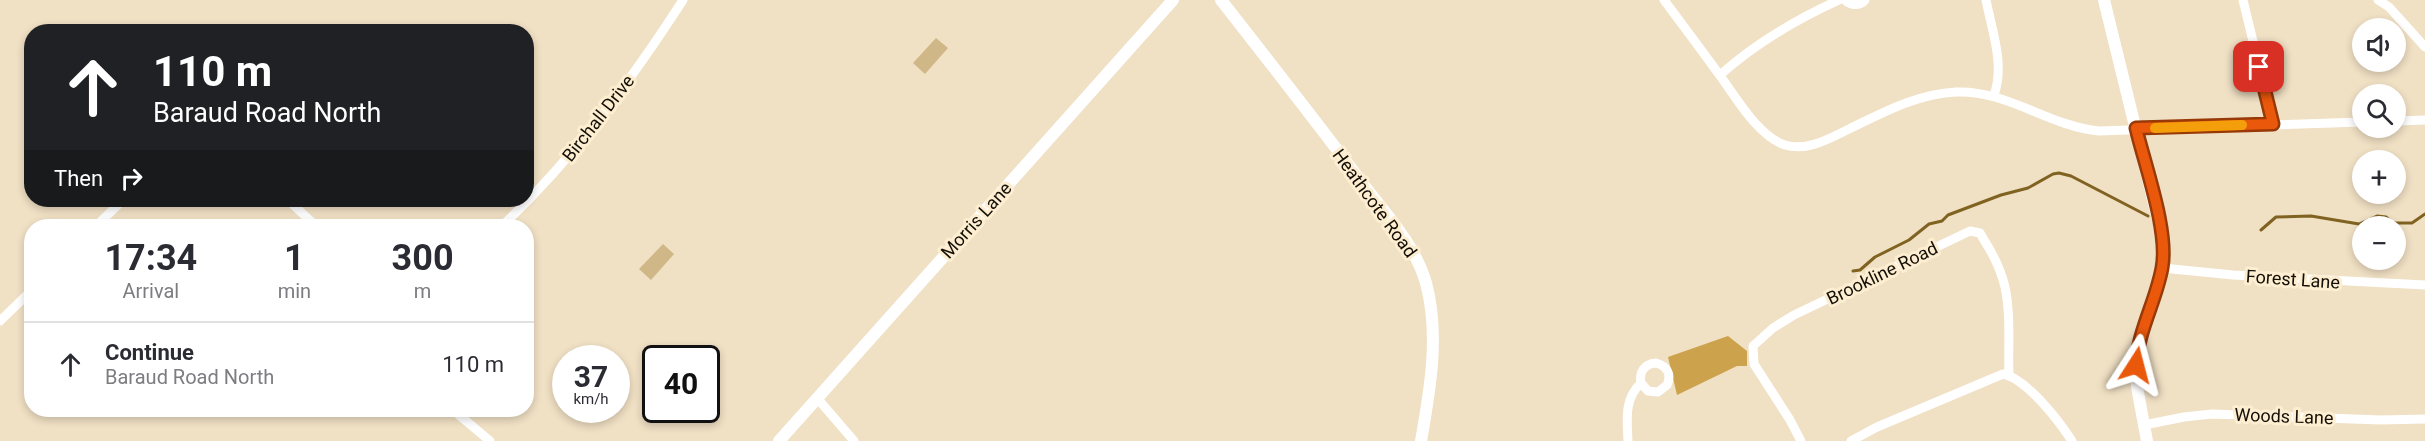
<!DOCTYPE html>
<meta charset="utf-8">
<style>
:root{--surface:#fff;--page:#f7f7f7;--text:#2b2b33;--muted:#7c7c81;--line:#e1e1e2}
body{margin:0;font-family:Roboto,sans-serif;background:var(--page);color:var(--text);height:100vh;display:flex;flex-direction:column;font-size:22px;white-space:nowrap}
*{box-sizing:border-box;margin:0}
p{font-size:20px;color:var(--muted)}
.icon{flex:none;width:33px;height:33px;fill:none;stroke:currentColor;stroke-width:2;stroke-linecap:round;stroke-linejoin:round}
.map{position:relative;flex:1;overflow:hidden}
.side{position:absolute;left:24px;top:219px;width:510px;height:198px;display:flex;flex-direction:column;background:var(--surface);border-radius:24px;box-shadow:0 3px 9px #0003}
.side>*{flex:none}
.top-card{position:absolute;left:24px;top:24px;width:510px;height:183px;border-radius:24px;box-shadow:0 3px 9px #0003;background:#202124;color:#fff;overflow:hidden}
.controls{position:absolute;left:2352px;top:18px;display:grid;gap:12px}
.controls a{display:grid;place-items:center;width:54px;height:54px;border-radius:50%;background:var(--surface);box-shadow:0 3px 9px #0003;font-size:30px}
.speed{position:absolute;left:552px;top:345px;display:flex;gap:12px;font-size:30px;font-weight:700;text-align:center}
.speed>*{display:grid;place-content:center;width:78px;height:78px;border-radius:50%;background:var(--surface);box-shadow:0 3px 9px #0003;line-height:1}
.speed small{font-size:15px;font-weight:400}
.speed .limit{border:3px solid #111;border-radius:9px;background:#fff;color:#111}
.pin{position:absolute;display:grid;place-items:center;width:51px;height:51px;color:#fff;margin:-26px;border-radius:12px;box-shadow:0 3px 9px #0006}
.me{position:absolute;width:66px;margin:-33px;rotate:9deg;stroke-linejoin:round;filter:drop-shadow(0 0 4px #0008)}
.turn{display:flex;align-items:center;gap:21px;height:126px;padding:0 30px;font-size:27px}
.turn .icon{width:78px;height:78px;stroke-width:2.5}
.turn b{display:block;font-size:42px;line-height:51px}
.then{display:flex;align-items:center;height:57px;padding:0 30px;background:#0003;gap:12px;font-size:22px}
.eta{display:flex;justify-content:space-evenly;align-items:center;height:102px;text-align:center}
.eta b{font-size:36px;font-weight:700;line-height:42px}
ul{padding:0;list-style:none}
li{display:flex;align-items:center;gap:18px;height:84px;padding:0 30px;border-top:2px solid var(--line)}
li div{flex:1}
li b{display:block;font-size:22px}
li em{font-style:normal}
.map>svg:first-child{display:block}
</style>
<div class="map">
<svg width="2425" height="441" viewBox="0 0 2425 441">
<rect width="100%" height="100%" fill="#f0e0c4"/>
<path fill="#d0b788" d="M936,38l12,10 -23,26 -12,-11z
M663,244l11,10 -23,26 -12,-11z"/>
<path fill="#cca24d" d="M1728,336l19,15v15h-10l-60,29 -9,-38z"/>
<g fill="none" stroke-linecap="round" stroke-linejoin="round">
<path stroke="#806221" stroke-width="3" d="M2261,230l15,-13 35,-1 48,8 18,-8 9,1 7,6h19l13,-9
M1853,271l7,-1 15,-13 34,-17 20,-16 13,-3 6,-6 53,-20 27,-7 25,-14 6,-1 12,3 77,40"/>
<path stroke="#fff" stroke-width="9" d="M1664,0c18,24 36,48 54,73 17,22 39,63 67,72 22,7 45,-7 64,-16 35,-17 68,-35 107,-37 52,-2 92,34 143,39l263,-9
M1845,0c6,6 15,6 20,0
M1986,0c6,31 19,65 8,95
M2243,0l30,124
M2378,0l11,7 36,40
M1720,75c36,-32 75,-55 119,-75
M2396,121l29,-1
M288,200l28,26
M96,226l27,-26
M502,226c71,-67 128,-144 181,-226
M2162,268l71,7 192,10
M0,321l32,-31
M817,398l37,43
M453,410l37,31
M2144,425l40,-8 28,-3 169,6 44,-1
M1628,441c-1,-22 -4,-42 13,-58 -2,-11 3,-19 15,-20 11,3 16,11 11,22l-9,7 -10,-1 -7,-8
M1801,441l-11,-21 -36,-56 -1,-18 20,-18 21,-13 176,-84 10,2 4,7c9,14 17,30 21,47 6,29 3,59 4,88
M1851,441l26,-14 126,-53c24,5 56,47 69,67"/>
<path stroke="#fff" stroke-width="12" d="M1221,0c47,60 94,120 139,180 24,32 55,64 66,103 14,52 4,107 -5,158
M2104,0l57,232 1,36 -20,62 -5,25v32l10,54
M779,441l394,-441"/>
</g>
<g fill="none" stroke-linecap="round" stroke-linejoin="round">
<defs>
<path id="route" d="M2136,365c2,-34 20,-64 26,-97 7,-37 -17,-102 -26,-140l137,-4 -14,-57"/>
</defs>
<use href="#route" stroke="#983908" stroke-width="15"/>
<use href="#route" stroke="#ea580c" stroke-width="10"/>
<path stroke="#f59e0b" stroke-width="10" d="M2155,128l87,-3"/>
</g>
<g text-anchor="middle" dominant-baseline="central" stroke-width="6" stroke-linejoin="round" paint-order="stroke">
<g font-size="18" fill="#140f06" stroke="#fdeed1">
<text transform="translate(598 118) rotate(-52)">Birchall Drive</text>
<text transform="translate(1375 203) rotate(54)">Heathcote Road</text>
<text transform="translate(976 220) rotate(-48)">Morris Lane</text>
<text transform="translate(1882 273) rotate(-26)">Brookline Road</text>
<text transform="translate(2293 279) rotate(4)">Forest Lane</text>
<text transform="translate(2284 416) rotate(2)">Woods Lane</text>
</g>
</g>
</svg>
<div class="controls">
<a><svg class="icon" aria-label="sound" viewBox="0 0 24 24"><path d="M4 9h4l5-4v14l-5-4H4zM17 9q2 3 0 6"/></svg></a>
<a><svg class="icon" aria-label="search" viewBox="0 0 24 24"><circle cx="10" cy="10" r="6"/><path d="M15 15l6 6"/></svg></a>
<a>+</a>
<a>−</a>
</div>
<div class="speed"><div>37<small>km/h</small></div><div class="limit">40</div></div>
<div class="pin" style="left:2259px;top:67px;background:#d93025"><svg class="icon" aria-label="arrive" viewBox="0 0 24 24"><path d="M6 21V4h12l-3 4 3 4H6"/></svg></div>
<svg class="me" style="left:2136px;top:365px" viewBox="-20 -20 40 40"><path d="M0-17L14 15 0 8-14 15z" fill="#ea580c" stroke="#fff" stroke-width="4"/></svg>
<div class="top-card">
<div class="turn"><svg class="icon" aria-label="ahead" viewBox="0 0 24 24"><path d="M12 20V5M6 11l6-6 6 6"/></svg><div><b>110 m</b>Baraud Road North</div></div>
<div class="then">Then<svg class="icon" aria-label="right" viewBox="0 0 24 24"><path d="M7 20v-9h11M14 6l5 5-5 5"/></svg></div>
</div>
<section class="side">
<div class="eta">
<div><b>17:34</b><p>Arrival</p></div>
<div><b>1</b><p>min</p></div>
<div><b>300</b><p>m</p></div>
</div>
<ul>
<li><svg class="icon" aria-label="ahead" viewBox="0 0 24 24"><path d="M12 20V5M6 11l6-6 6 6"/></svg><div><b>Continue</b><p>Baraud Road North</p></div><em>110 m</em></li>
</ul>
</section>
</div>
